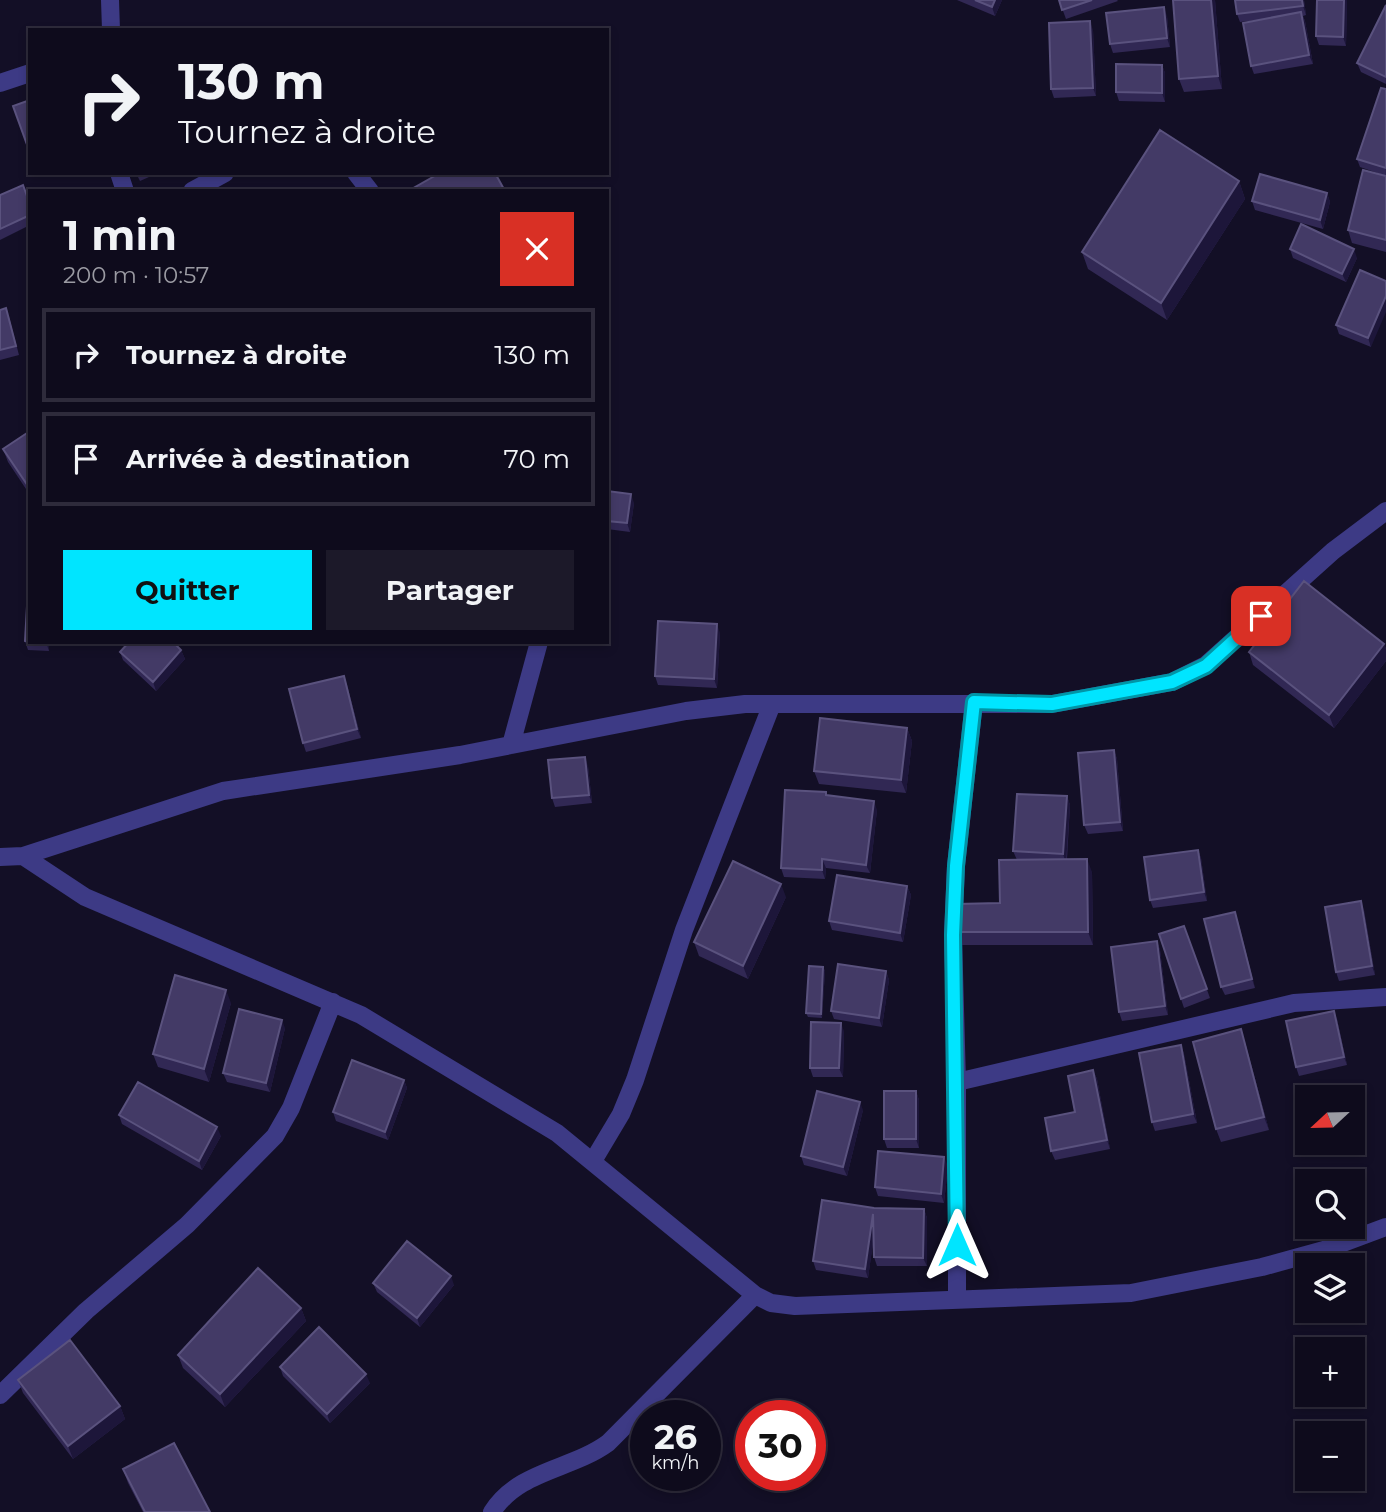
<!DOCTYPE html>
<html lang="fr">
<meta charset="utf-8">
<style>
:root{--surface:#0e0b1c;--page:#1c1929;--text:#f1f3f6;--muted:#9b9ba3;--line:#2e2b3b;--accent:#00e5ff}
body{margin:0;font-family:Montserrat,sans-serif;background:var(--page);color:var(--text);height:100vh;display:flex;flex-direction:column;font-size:26px;white-space:nowrap}
*{box-sizing:border-box;margin:0}
p{font-size:23px;color:var(--muted)}
.icon{flex:none;width:38px;height:38px;fill:none;stroke:currentColor;stroke-width:2;stroke-linecap:round;stroke-linejoin:round}
.map{position:relative;flex:1;overflow:hidden}
.sheet{position:absolute;left:28px;top:189px;width:581px;height:455px;display:flex;flex-direction:column;background:var(--surface);border-radius:0px;box-shadow:0 4px 10px #0003,0 0 0 2px var(--line)}
.sheet>*{flex:none}
.hud{position:absolute;left:28px;top:28px;width:581px;height:147px;border-radius:0px;box-shadow:0 4px 10px #0003,0 0 0 2px var(--line);background:#0e0b1c;color:var(--text);overflow:hidden}
.needle{width:46px;rotate:248deg}
.tools{position:absolute;left:1295px;top:1085px;display:grid;gap:14px}
.tools a{display:grid;place-items:center;width:70px;height:70px;border-radius:0px;background:var(--surface);box-shadow:0 4px 10px #0003,0 0 0 2px var(--line);font-size:35px}
.speed{position:absolute;left:630px;top:1400px;display:flex;gap:14px;font-size:35px;font-weight:700;text-align:center}
.speed>*{display:grid;place-content:center;width:91px;height:91px;border-radius:50%;background:var(--surface);box-shadow:0 4px 10px #0003,0 0 0 2px var(--line);line-height:1}
.speed small{font-size:18px;font-weight:400}
.speed .limit{border:10px solid #d22;background:#fff;color:#111}
.pin{position:absolute;display:grid;place-items:center;width:60px;height:60px;color:#fff;margin:-30px;border-radius:14px;box-shadow:0 4px 10px #0006}
.me{position:absolute;width:77px;margin:-38px;rotate:0deg;stroke-linejoin:round;filter:drop-shadow(0 0 5px #0008)}
.turn{display:flex;align-items:center;gap:24px;height:147px;padding:0 35px;font-size:32px}
.turn .icon{width:91px;height:91px;stroke-width:2.5}
.turn b{display:block;font-size:49px;line-height:60px}
.round{display:grid;place-items:center;flex:none;width:74px;height:74px;border-radius:0px;background:var(--page)}
.summary{display:flex;align-items:center;justify-content:space-between;height:119px;padding:0 35px}
h1{font-size:42px;font-weight:700;line-height:52px}
.action{display:flex;gap:14px;margin-top:auto;padding:14px 35px}
.action a{flex:1;height:80px;border-radius:0px;background:var(--accent);color:#111;font-size:28px;font-weight:700;line-height:80px;text-align:center}
.action a+a{background:var(--page);color:var(--text)}
ul{padding:0;list-style:none}
li{display:flex;align-items:center;gap:21px;height:94px;margin:0 14px 10px;padding:0 21px;border:4px solid var(--line);border-radius:0px}
li div{flex:1}
li b{display:block;font-size:26px}
li em{font-style:normal}
.map>svg:first-child{display:block}
</style>
<div class="map">
<svg width="1386" height="1512" viewBox="0 0 1386 1512">
<rect width="100%" height="100%" fill="#130f26"/>
<g fill="none" stroke-linecap="round" stroke-linejoin="round">
<path stroke="#3d3a85" stroke-width="18" d="M110,0l1,30
M0,83l30,-10
M119,173l6,18
M356,173l14,18
M192,191l33,-18
M511,745l28,-103
M23,856l62,41 276,118 196,118 198,162 16,8 24,3 336,-13 131,-26 62,-17 62,-23
M0,857l23,-1 200,-65 237,-36 226,-44 59,-7h307l120,-22 34,-17 127,-114 53,-40
M957,1082l337,-79 92,-6
M593,1161l28,-47 14,-34 49,-150 88,-226
M957,1300v-218l-4,-147 3,-69 18,-164
M0,1395l86,-84 101,-86 88,-89 16,-28 42,-106
M492,1512c27,-42 79,-42 116,-69l147,-148"/>
</g>
<path fill="#312854" d="M957,0h45l-7,16z
M1059,0h58l1,1 -52,18z
M1173,0h42l7,89 -38,3 -5,-13z
M1235,0h69l2,15 -3,1 2,5 8,43 -59,10 -3,-8 8,-46 -19,2 -3,-8z
M1317,0h30l-1,46 -27,-1 -3,-9z
M1386,5v79l-25,-12 -4,-9z
M1167,16l3,31 -57,6 -3,-9z
M1093,30l3,66 -42,2 -3,-9z
M1162,65l3,8v29l-46,-1 -3,-9z
M1386,89v163l-34,-9 -4,-13 35,-55 -23,-8 -3,-8z
M136,173h22l-18,8z
M1239,181l6,18 -78,121 -79,-51 -6,-17z
M1327,193l3,9 -7,27 -68,-19 -3,-9z
M0,195l27,1 3,3v26l-30,15z
M1290,249l67,9 -11,24 -53,-24z
M1360,270l11,77 -32,-13 -3,-9z
M0,310l9,7 10,38 -19,5z
M30,431v64l-22,-33 -5,-13z
M607,491l27,12 -4,29 -23,-3z
M30,606v36h19v9l-21,-1 -3,-9z
M720,633l-3,55 -59,-3 -3,-9z
M1384,644l2,5v12l-52,67 -81,-63 -4,-13z
M181,650l4,9 -29,32 -33,-31 -3,-8z
M347,685l14,53 -55,14 -3,-9z
M907,728l5,13 -6,52 -87,-9 -5,-13z
M1114,750l3,9 6,72 -35,3 -4,-9z
M588,766l4,37 -37,4 -3,-9z
M827,795l50,15 -7,63 -44,-5 -1,11 -41,-2 -3,-9z
M1067,796l3,9 -3,54 25,13 1,73h-131l-5,-13 43,-29 17,-43 -4,-9z
M1198,850l3,8 6,43 -54,7 -3,-8z
M907,886l4,9 -8,47 -71,-12 -3,-9z
M786,897l-38,82 -49,-23 -5,-14z
M1364,910l11,65 -36,6 -3,-9z
M1238,921l17,67 -30,7 -4,-8z
M1184,926l26,72 -26,10 -25,-74z
M1157,941l3,9 8,65 -46,6 -3,-9z
M823,967l2,4 -3,47 -14,-1 -2,-4z
M886,971l3,9 -7,47 -48,-8 -3,-8z
M231,1003l-22,79 -51,-15 -5,-13z
M1337,1019l10,46 -48,11 -3,-9z
M285,1028l-15,64 -43,-10 -4,-9z
M844,1031l-1,46h-30l-3,-9z
M1245,1042l24,88 -48,12 -5,-13z
M1181,1045l3,9 13,69 -42,8 -3,-9z
M1093,1070l4,9 13,70 -55,11 -4,-9 24,-39z
M404,1080l3,8 -19,52 -52,-19 -3,-9z
M916,1091l3,9v48h-32l-3,-9z
M863,1110l-16,66 -43,-11 -3,-9z
M119,1115l102,21 -19,34 -80,-46z
M948,1166l-4,37 -66,-7 -3,-9z
M874,1208l50,1 3,9v48h-50l-3,-9 -1,-15 -5,36 -52,-8 -3,-9z
M373,1283l81,2 -34,42 -43,-35z
M301,1308l5,13 -81,86 -42,-39 -5,-13z
M280,1367l90,16 -40,40 -47,-47z
M18,1380l102,26 5,13 -52,40 -50,-66z
M123,1469l87,43h-67l-15,-29z"/>
<path fill="#1d163a" d="M995,0h7l-7,16 -3,-9z
M1211,0h4l7,89 -4,-13z
M1302,0h2l2,15 -3,-9z
M1344,0h3l-1,46 -3,-9z
M1164,7l3,9 3,31 -3,-9z
M1301,12l4,9 8,43 -4,-9z
M1090,21l3,9 3,66 -3,-8z
M1162,65l3,8v29l-3,-9z
M1239,181l6,18 -78,121 -6,-17z
M1327,193l3,9 -7,27 -3,-9z
M1354,249l3,9 -11,24 -4,-8z
M1386,296v16l-15,35 -3,-9z
M631,494l3,9 -4,29 -3,-9z
M717,624l3,9 -3,55 -3,-9z
M46,642h3v9z
M1384,644l2,5v12l-52,67 -5,-13z
M181,650l4,9 -29,32 -3,-9z
M344,676l3,9 14,53 -4,-9z
M907,728l5,13 -6,52 -5,-13z
M1114,750l3,9 6,72 -3,-9z
M585,757l3,9 4,37 -3,-8z
M1067,796l3,9 -4,58 -3,-9z
M874,801l3,9 -7,63 -4,-8z
M1198,850l3,8 6,43 -3,-9z
M822,859l4,9 -1,11 -3,-9z
M1087,859l5,13 1,73 -5,-13z
M781,884l5,13 -38,82 -5,-13z
M907,886l4,9 -8,47 -3,-9z
M1361,901l3,9 11,65 -3,-9z
M1235,912l3,9 17,67 -3,-9z
M1157,941l3,9 8,65 -3,-9z
M823,967l2,4 -3,47 -1,-4z
M886,971l3,9 -7,47 -3,-9z
M226,990l5,13 -22,79 -5,-13z
M1334,1011l3,8 10,46 -3,-8z
M282,1020l3,8 -15,64 -4,-9z
M841,1023l3,8 -1,46 -4,-9z
M1241,1029l4,13 24,88 -5,-13z
M1181,1045l3,9 13,69 -4,-9z
M1093,1070l4,9 13,70 -3,-9z
M404,1080l3,8 -19,52 -3,-8z
M916,1091l3,9v48l-3,-9z
M860,1102l3,8 -16,66 -4,-9z
M217,1127l4,9 -19,34 -3,-9z
M944,1157l4,9 -4,37 -3,-9z
M924,1209l3,9v48l-4,-8z
M873,1214l3,9 -8,55 -3,-9z
M451,1276l3,9 -34,42 -3,-9z
M301,1308l5,13 -81,86 -5,-13z
M366,1374l4,9 -40,40 -3,-9z
M120,1406l5,13 -52,40 -5,-13z"/>
<path fill="#433a66" stroke="#5a527e" stroke-width="2" d="M975,0h20l-3,7z
M1059,0h33l-30,10z
M1173,0h38l7,76 -39,3z
M1235,0h67l1,6 -66,8z
M1317,0h27l-1,37 -27,-1z
M1386,5v72l-29,-14z
M1164,7l3,31 -57,6 -4,-31z
M1301,12l8,43 -58,11 -8,-43z
M1090,21l3,67 -42,1 -2,-66z
M1116,64l46,1v28l-46,-1z
M1381,88l5,1v79l-29,-9z
M30,100v53l-17,-47z
M1160,130l79,51 -78,122 -79,-51z
M1363,170l23,6v64l-38,-10z
M440,173h55l10,18h-94l-1,-1z
M1260,174l67,19 -7,27 -68,-19z
M23,185l4,11 3,3v16l-30,14v-34z
M1301,224l53,25 -12,25 -52,-25z
M1360,270l26,11v15l-18,42 -32,-13z
M6,308l10,38 -16,4v-40z
M30,431v58l-27,-40z
M607,491l24,3 -4,29 -20,-2z
M1304,581l80,63 -55,71 -80,-63z
M27,606h3v36l-5,-1z
M658,621l59,3 -3,55 -59,-3z
M129,642h44l8,8 -28,32 -33,-30z
M344,676l13,53 -54,14 -14,-54z
M820,718l87,10 -6,52 -87,-9z
M1114,750l6,72 -36,3 -6,-72z
M585,757l4,38 -37,3 -4,-38z
M785,790l41,2v3l48,6 -8,64 -44,-6v11l-41,-2z
M1017,794l50,2 -4,58 -50,-3z
M1198,850l6,42 -54,8 -6,-43z
M1087,859l1,73h-131v-28l43,-1 -1,-43z
M733,861l48,23 -38,82 -49,-24z
M837,875l70,11 -7,47 -71,-12z
M1361,901l11,65 -36,6 -11,-65z
M1235,912l17,67 -31,8 -17,-68z
M1184,926l23,63 -26,10 -22,-65z
M1157,941l8,65 -46,6 -8,-65z
M838,964l48,7 -7,47 -48,-7z
M809,966l14,1 -2,47 -15,-1z
M175,975l51,15 -22,79 -51,-15z
M239,1009l43,11 -16,63 -43,-10z
M1334,1011l10,46 -48,10 -10,-46z
M811,1022l30,1 -2,45h-29z
M1241,1029l23,88 -48,12 -23,-87z
M1181,1045l12,69 -41,8 -13,-69z
M352,1060l52,20 -19,52 -52,-20z
M1093,1070l14,70 -56,11 -6,-33 30,-6 -7,-36z
M138,1082l79,45 -18,34 -80,-46z
M817,1091l43,11 -17,65 -42,-11z
M884,1091h32v48h-32z
M878,1151l66,6 -3,37 -66,-7z
M822,1200l52,8 50,1 -1,49 -49,-1 -1,-43 -8,55 -52,-8z
M407,1241l44,35 -34,42 -44,-35z
M258,1268l43,40 -81,86 -42,-39z
M319,1327l47,47 -39,40 -47,-47z
M70,1340l50,66 -52,40 -50,-66z
M174,1443l36,69h-65l-22,-43z"/>
<g fill="none" stroke-linecap="round" stroke-linejoin="round">
<defs>
<path id="route" d="M957,1245l-4,-310 3,-69 18,-164 78,2 120,-22 34,-16 55,-50"/>
</defs>
<use href="#route" stroke="#0095a6" stroke-width="18"/>
<use href="#route" stroke="#00e5ff" stroke-width="12"/>
</g>
</svg>
<div class="tools">
<a><svg class="needle" viewBox="-14 -14 28 28"><path d="M0-13l5 13h-10z" fill="#e53935"/><path d="M0 13l5-13h-10z" fill="#9b9ba3"/></svg></a>
<a><svg class="icon" aria-label="search" viewBox="0 0 24 24"><circle cx="10" cy="10" r="6"/><path d="M15 15l6 6"/></svg></a>
<a><svg class="icon" aria-label="layers" viewBox="0 0 24 24"><path d="M12 4l9 5-9 5-9-5zM3 14l9 5 9-5"/></svg></a>
<a>+</a>
<a>−</a>
</div>
<div class="speed"><div>26<small>km/h</small></div><div class="limit">30</div></div>
<div class="pin" style="left:1261px;top:616px;background:#d93025"><svg class="icon" aria-label="arrive" viewBox="0 0 24 24"><path d="M6 21V4h12l-3 4 3 4H6"/></svg></div>
<svg class="me" style="left:957px;top:1245px" viewBox="-20 -20 40 40"><path d="M0-17L14 15 0 8-14 15z" fill="#00e5ff" stroke="#fff" stroke-width="4"/></svg>
<div class="hud">
<div class="turn"><svg class="icon" aria-label="right" viewBox="0 0 24 24"><path d="M7 20v-9h11M14 6l5 5-5 5"/></svg><div><b>130 m</b>Tournez à droite</div></div>
</div>
<section class="sheet">
<div class="summary"><div><h1>1 min</h1><p>200 m · 10:57</p></div><a class="round" style="background:#d93025;color:#fff"><svg class="icon" aria-label="close" viewBox="0 0 24 24"><path d="M6 6l12 12M18 6L6 18"/></svg></a></div>
<ul>
<li><svg class="icon" aria-label="right" viewBox="0 0 24 24"><path d="M7 20v-9h11M14 6l5 5-5 5"/></svg><div><b>Tournez à droite</b></div><em>130 m</em></li>
<li><svg class="icon" aria-label="arrive" viewBox="0 0 24 24"><path d="M6 21V4h12l-3 4 3 4H6"/></svg><div><b>Arrivée à destination</b></div><em>70 m</em></li>
</ul>
<div class="action"><a>Quitter</a><a>Partager</a></div>
</section>
</div>
